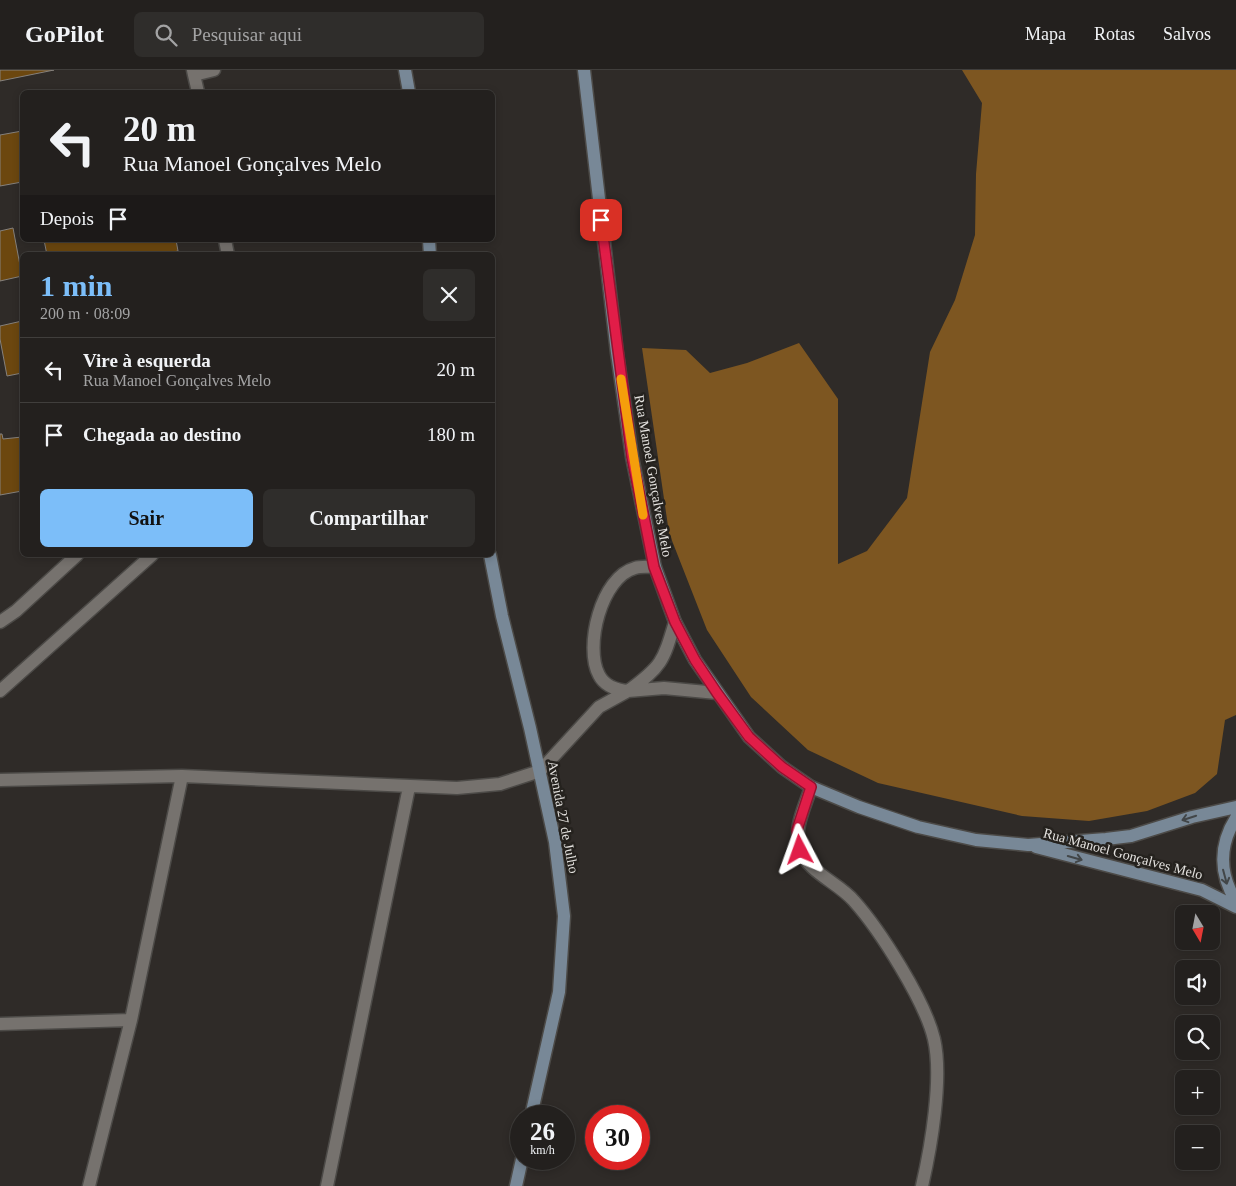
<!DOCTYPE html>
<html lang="pt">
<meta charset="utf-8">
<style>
:root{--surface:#23201e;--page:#2f2d2b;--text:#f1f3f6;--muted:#a3a3a4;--line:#403e3c;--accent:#7cbef9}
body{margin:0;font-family:"Times New Roman",serif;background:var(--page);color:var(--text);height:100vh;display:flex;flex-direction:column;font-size:19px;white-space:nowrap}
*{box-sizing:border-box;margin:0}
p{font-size:16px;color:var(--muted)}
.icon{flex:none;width:28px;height:28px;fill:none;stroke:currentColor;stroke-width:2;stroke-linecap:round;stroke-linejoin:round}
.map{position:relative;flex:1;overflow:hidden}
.side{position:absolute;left:20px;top:182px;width:475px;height:305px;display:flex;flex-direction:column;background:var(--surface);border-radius:8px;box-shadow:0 2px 8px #0003,0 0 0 1px var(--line)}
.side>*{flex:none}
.banner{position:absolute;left:20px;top:20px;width:475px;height:152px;border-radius:8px;box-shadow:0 2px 8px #0003,0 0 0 1px var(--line);background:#23201e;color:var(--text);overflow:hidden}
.needle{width:32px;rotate:170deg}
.controls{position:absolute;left:1175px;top:835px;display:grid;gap:10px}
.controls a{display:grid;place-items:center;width:45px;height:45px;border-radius:8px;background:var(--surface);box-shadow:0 2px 8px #0003,0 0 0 1px var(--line);font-size:25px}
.speed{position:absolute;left:510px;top:1035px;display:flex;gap:10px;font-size:25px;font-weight:700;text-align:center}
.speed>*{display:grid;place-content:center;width:65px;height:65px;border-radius:50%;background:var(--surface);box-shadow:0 2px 8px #0003,0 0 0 1px var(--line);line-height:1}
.speed small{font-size:12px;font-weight:400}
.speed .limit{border:8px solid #d22;background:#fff;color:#111}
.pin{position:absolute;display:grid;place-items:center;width:42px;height:42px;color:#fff;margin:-21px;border-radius:10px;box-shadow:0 2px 8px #0006}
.me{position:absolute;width:55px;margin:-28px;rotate:356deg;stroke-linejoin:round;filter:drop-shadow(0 0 4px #0008)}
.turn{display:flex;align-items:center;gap:18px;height:105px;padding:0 20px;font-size:22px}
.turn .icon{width:65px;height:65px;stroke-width:2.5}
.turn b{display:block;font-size:35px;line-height:42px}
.then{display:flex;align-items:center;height:48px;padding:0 20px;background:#0003;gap:10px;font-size:19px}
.round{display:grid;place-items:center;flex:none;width:52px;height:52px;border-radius:8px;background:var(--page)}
.overview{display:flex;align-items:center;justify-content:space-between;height:85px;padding:0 20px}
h1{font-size:30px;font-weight:700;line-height:38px;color:var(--accent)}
.action{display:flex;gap:10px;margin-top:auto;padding:10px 20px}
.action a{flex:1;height:58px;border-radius:8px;background:var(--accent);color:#111;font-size:20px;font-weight:700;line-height:58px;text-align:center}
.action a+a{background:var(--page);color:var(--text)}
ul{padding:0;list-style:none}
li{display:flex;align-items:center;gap:15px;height:65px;padding:0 20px;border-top:1px solid var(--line)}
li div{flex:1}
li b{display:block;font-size:19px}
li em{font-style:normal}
header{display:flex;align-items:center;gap:30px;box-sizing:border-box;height:70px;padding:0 25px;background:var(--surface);border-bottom:1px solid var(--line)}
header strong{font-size:24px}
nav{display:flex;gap:28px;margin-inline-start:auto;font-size:18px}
.search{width:350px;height:45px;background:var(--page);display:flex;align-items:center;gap:12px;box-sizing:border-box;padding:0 18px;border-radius:8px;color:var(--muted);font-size:19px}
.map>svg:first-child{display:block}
</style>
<header>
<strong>GoPilot</strong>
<div class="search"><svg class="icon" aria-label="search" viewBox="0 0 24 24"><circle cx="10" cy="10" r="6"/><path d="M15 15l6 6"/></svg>Pesquisar aqui</div>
<nav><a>Mapa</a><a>Rotas</a><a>Salvos</a></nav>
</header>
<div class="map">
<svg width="1236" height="1116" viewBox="0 0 1236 1116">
<rect width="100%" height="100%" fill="#2f2b28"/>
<path fill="#7d5621" d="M962,0h274v645l-11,5 -8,54 -22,19 -48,18 -58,10 -67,-5 -144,-33 -70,-33 -57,-53 -44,-67 -38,-97 -27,-185 44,2 24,23 37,-10 52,-20 39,56v165l29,-13 40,-53 23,-146 25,-52 20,-65 1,-61 6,-71z"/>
<path fill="#6c470f" stroke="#85817d" d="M0,0h54l-54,11z
M22,61v51l-22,4v-51z
M13,158l9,48 -22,5v-50z
M44,170h132l2,11 -19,4h-112z
M22,251v52l-15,3 -7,-37v-13z
M0,364h2l1,5 19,-2v54l-22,4z"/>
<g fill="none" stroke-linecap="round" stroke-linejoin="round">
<defs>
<path id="lane" d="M193,0l1,5 20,-5
M194,5l4,17
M225,170l3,15
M0,552l16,-11 61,-56"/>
<path id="street" d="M655,497c-7,0 -14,-1 -20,1 -34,9 -51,79 -36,107 6,12 18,15 29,16 34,-25 35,-29 47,-69
M0,621l152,-136
M0,710l182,-4 275,12 43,-4 40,-13 59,-64 29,-16 36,-3 53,5
M811,717c-6,20 -18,41 -11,62 7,23 39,34 54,52 26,29 71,100 80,138 9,39 -3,108 -12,147
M0,954l131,-4
M89,1116l42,-166 51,-244
M327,1116l82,-399"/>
<path id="secondary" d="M405,0l4,22
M584,0l33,283 15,104 23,110 20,55 20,38 54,77 33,30 29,20 48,20 59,20 58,13 52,5 78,-6 25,-3 61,-19 44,-10
M429,170l1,15
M490,485l12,61 28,112 25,114 9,74 -5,76 -28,124
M1236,748c-17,27 -17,56 0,83
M1036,777l166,43 34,17
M516,1116l6,-27"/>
</defs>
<use href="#lane" stroke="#4c4a47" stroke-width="15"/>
<use href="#street" stroke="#4c4a47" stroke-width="15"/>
<use href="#secondary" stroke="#4c4a47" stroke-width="15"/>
<use href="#lane" stroke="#76726e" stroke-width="12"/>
<use href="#street" stroke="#76726e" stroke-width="12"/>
<use href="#secondary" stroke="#788897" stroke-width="12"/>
</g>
<defs><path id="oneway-shaft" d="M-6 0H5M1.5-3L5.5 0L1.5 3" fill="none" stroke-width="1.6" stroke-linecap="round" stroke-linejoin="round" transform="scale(1.25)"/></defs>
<g stroke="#424648">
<use href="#oneway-shaft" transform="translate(1189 748) rotate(162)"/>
<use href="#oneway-shaft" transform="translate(1075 788) rotate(16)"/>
<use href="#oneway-shaft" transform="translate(1225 807) rotate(75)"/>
</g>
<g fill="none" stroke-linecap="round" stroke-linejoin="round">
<defs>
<path id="route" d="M601,150l31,237 22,110 21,55 20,38 22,33 32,44 33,30 29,20 -14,43 3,20"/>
</defs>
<use href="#route" stroke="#92132f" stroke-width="12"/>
<use href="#route" stroke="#e11d48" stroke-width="9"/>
<path stroke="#f59e0b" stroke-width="9" d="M621,309l22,136"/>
</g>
<g text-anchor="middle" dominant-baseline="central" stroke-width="5" stroke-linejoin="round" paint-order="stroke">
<g font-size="14" fill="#e4e2df" stroke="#25221e">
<text transform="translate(653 406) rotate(80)">Rua Manoel Gonçalves Melo</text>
<text transform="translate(563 747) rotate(79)">Avenida 27 de Julho</text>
<text transform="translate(1123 784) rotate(15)">Rua Manoel Gonçalves Melo</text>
</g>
</g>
</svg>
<div class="controls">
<a><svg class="needle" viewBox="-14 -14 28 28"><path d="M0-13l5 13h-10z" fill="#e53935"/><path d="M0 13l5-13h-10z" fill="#a3a3a4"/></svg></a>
<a><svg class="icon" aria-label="sound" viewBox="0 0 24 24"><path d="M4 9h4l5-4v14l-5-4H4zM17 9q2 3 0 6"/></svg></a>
<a><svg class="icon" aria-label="search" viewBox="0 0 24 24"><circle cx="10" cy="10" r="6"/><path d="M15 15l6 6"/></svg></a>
<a>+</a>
<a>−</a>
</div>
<div class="speed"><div>26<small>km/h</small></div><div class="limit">30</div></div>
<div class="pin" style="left:601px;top:150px;background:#d93025"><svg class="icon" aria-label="arrive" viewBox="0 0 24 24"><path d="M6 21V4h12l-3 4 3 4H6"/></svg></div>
<svg class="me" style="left:800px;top:780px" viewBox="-20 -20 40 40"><path d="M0-17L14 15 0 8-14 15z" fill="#e11d48" stroke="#fff" stroke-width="4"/></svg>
<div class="banner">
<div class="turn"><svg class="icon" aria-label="left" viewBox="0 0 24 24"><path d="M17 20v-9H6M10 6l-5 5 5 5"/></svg><div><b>20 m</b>Rua Manoel Gonçalves Melo</div></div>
<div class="then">Depois<svg class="icon" aria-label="arrive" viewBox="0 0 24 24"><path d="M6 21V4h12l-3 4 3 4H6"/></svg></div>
</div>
<section class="side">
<div class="overview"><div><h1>1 min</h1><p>200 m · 08:09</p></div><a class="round"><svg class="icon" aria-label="close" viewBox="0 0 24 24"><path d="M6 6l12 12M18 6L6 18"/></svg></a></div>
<ul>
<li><svg class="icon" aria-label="left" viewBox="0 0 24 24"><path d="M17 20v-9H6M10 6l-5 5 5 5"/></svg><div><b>Vire à esquerda</b><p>Rua Manoel Gonçalves Melo</p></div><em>20 m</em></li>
<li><svg class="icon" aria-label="arrive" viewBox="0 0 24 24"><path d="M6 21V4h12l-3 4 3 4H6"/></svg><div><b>Chegada ao destino</b></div><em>180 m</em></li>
</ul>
<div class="action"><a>Sair</a><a>Compartilhar</a></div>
</section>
</div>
